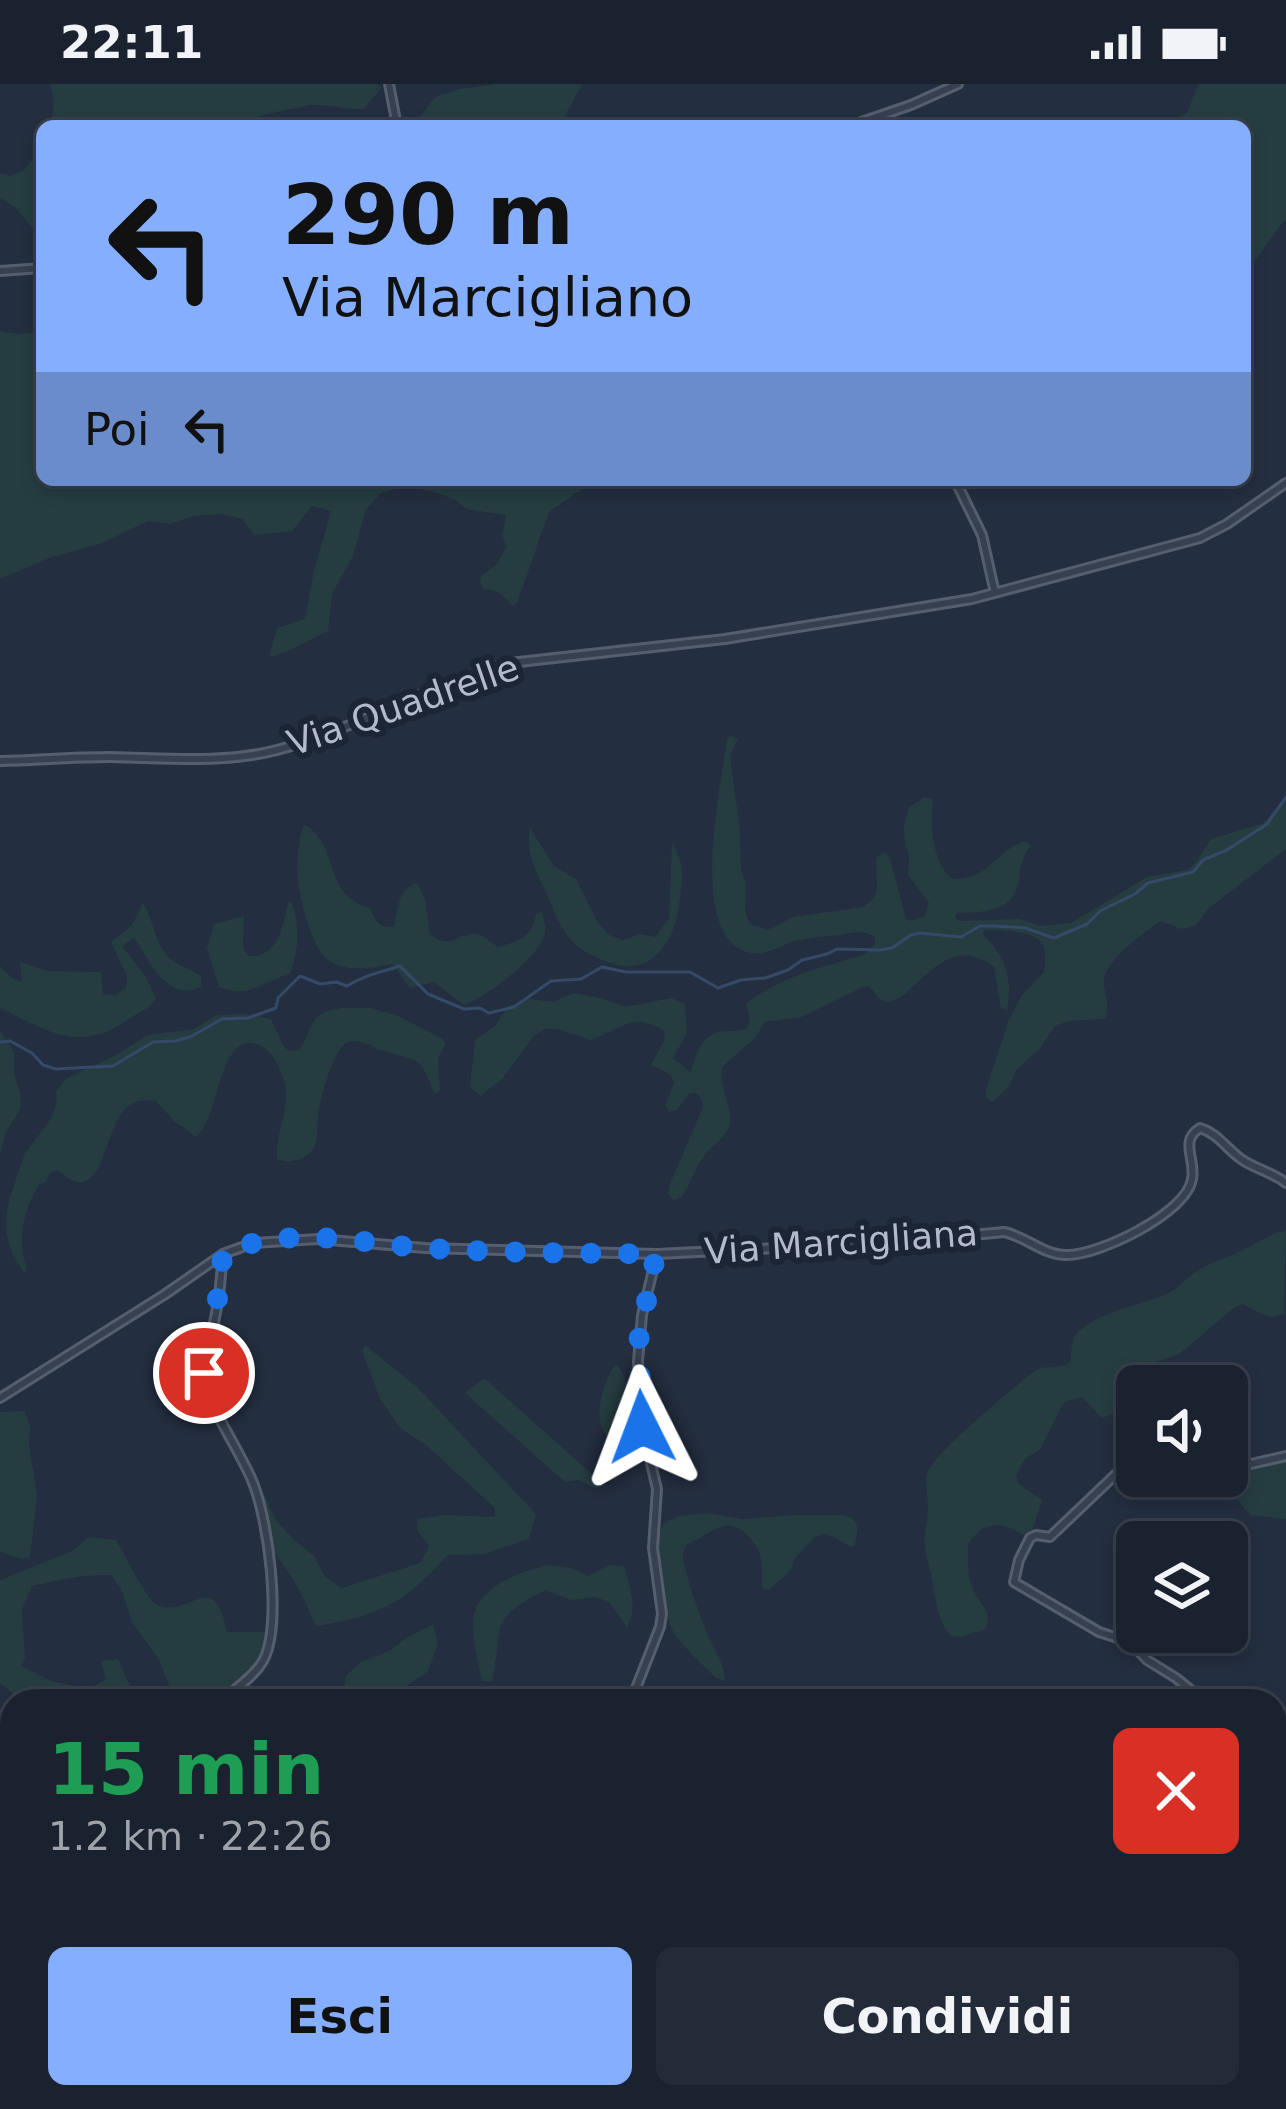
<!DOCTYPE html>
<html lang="it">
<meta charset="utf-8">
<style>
:root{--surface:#1a2230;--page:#232a38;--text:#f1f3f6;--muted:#9fa4ab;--line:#383f4c;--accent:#85affe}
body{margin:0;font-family:"DejaVu Sans",sans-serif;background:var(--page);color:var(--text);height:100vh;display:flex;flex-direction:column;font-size:45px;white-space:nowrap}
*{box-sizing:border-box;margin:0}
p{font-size:39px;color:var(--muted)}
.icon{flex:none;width:66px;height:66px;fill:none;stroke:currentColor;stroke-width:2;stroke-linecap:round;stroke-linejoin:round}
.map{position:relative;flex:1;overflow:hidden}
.drawer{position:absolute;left:0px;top:1605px;width:1287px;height:420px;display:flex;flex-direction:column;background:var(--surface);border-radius:36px 36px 0 0;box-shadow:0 6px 18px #0003,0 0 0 3px var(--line)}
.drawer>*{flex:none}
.hud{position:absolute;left:36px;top:36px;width:1215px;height:366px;border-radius:18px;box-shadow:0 6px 18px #0003,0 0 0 3px var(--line);background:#85affe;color:#111;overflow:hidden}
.buttons{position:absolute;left:1116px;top:1281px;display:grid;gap:24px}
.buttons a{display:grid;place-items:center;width:132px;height:132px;border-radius:18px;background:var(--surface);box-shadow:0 6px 18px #0003,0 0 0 3px var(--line);font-size:60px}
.pin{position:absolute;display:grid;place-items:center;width:102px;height:102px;color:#fff;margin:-51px;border:6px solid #fff;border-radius:50%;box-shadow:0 3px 12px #0007}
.me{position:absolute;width:132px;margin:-66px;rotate:357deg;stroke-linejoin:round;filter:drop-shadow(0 0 9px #0008)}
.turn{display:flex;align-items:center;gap:42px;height:252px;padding:0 48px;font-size:54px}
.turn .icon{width:156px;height:156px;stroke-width:2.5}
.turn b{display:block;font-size:84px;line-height:102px}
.then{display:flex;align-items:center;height:114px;padding:0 48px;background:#0003;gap:24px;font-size:45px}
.round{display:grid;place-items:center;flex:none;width:126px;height:126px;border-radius:18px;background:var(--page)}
.summary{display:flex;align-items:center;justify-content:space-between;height:204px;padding:0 48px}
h1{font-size:72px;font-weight:700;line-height:90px;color:#1e9e55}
.action{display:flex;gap:24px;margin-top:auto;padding:24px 48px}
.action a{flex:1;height:138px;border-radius:18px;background:var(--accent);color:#111;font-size:48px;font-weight:700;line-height:138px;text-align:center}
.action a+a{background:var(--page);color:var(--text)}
.status{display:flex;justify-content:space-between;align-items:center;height:84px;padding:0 60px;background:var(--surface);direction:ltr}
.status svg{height:33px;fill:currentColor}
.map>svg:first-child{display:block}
</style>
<div class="status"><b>22:11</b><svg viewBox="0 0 49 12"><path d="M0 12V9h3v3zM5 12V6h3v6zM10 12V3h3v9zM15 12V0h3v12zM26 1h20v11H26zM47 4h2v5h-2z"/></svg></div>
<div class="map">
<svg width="1286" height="2025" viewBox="0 0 1286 2025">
<rect width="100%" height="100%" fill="#232e40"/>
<path fill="#253d41" d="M50,0h327l4,4 -17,21c-18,1 -34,-5 -53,-4l-100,21h-160l3,-24z
M495,0h87l-22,42h-147l22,-29 25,-8z
M1199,0h87v134l-41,56v-148h-80l21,-12z
M42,63v93l-26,-32 -16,-10v-25l9,3 15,-6z
M0,247l18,3 24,-2v148h552l-45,32 -32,91 -4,3c-9,-9 -15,-19 -29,-16l-4,-7 1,-7 15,-11 11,-19 -5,-10 4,-21 -40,-6 -12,-10 -23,-8 -27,-4 -23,6 -15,17 -13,46 -21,38 -4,38c-20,7 -39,22 -59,25l8,-29 28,-9 9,-49 17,-59 -19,-5 -20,25 -38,4 -11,-16 -22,-5 -27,2 -24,8 -22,-3 -46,22 -53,15 -49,21z
M730,652l8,3 -8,16 1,9 9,67 1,39 5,13 -1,28 5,13 18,6 25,-13 70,-10 11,-9 3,-10 -1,-30 8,-6 6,6 16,61 6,2 13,-5 4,-13 -21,-28 1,-20 -4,-9 -1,-21 5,-18 16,-10 8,3c-3,23 -1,65 20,79 39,-1 39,-25 71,-38l7,4c-9,11 -10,21 -12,36 -5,32 -36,31 -62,32l-2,4 4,4 61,-2 20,7 31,-3 76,-46 40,-7 8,-7 16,-24 51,-15 24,-27v52l-77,59 -14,18 -14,3 -21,-8c-15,11 -54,39 -56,58 -1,16 7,19 1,40l-36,2 -14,5 -16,24 -22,19 -9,19 -16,14 -6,-5v-8l22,-67 14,-27 22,-23c1,-8 3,-22 -3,-30 -8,-11 -44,-13 -57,-12l-1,4c23,24 30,44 24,76l-6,-2 -7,-41c-54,-42 -85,46 -111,34 -6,-3 -9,-10 -14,-15l-6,1 -62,30 -36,5 -11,17 -32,28c-4,20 11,39 8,58 -3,12 -18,20 -25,30 -10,12 -14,29 -24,42l-7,3 -6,-6 1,-8 34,-79 -1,-7 -5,-7h-7l-13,17 -7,2 -5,-6 9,-23 -3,-8 -20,-10 14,-26 -1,-8c-31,-20 -43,-2 -73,9l-33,-11h-14l-11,8 -31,42 -22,17 -10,-9 5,-47 21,-15 12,-19 22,-7 23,3 21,-9 30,6 21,8 46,-9 14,6 2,29 -14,25 17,14c6,-13 7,-27 20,-36 18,-13 50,9 36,-32 33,-28 79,-37 120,-50l9,-10v-6c-11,-9 -21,-5 -35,-3 -15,1 -31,3 -45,6 -15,4 -28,15 -44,12 -65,-12 -30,-167 -24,-213z
M304,740c38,23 17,71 66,84 6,13 9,21 24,18 4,-17 4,-37 23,-43l8,16 5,35c25,19 28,-5 50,1 4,1 15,10 18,12 22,-6 34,-10 38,-33l6,-2c1,6 4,14 3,20 -4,25 -59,65 -81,73l-30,-23 -24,6 -17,-24c-22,4 -46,9 -65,-4 -16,-10 -31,-70 -31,-89 0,-16 2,-31 7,-47z
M530,744l24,38 22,13 22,44 11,12 14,5 18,-6 14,3 14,-19 3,-75c3,6 6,11 8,17 4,11 1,26 0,38 -4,44 -29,84 -78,62 -12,-6 -21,-9 -31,-20 -13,-15 -18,-33 -26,-50 -10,-19 -20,-40 -15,-62z
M143,819c11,17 13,47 30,58 9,7 19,8 28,16v10c-34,16 -51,-26 -67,-49l-12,8 24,31 10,21c-7,12 -19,15 -30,23 -51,33 -79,9 -126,-13v-42l13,13 9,3 -2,-20 28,9 53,1 2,22 12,1 11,-7 1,-12 -16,-34 21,-17z
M288,819h4c8,24 7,47 -2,71 -30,8 -39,25 -71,13l-12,-39 7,-24 30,-8 -1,32 5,8c30,2 35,-30 40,-53z
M342,924h28l26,7 45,23 5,5 -8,16 2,31 -5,4c-16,-39 -13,-32 -52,-43 -12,-4 -21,-13 -35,-9 -14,4 -29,60 -30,75 -2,17 3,31 -14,40 -11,5 -15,6 -27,2 -2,-26 13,-49 8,-75 -3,-13 -13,-34 -26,-39 -41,-17 -38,72 -63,92l-22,-16 -18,-20c-11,-1 -20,-1 -29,6 -24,20 -23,107 -69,63l-7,2 -6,11 -6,1c-16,28 -22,54 -12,86l-2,3c-25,-31 -22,-60 -8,-97 4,-9 5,-19 11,-27 13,-19 32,-33 28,-58l11,-13 49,-23 32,-20 46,-6 23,-14 27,-1 27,5 12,26 6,6 10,-1c16,-24 9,-38 43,-42z
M0,947l14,20v23l7,23 -1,13 -14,22 -6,21z
M1286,1146l-2,83c-15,9 -27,-2 -41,-9l-8,3 -57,48 -44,14 -4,8c8,24 -8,34 -28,41l-20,-21 -18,5 -24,47 -15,10 -9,16 3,9 23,16 -11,34 -9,1c-21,-15 -40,-14 -54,10 0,14 -1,31 5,44 7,18 19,18 13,40l-26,8 -9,-1c-17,-19 -15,-46 -22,-70 -8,-31 -4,-25 -1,-55 1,-12 -4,-25 -1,-37 4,-19 87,-86 107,-103 12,-7 24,-1 36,-9 2,-9 0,-20 6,-27 17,-22 61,-29 86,-39 15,-5 24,-19 38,-27 11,-7 23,-10 35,-15 17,-8 32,-19 51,-24z
M365,1261l51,41 120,128 -7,25 -45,15 -36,1c-45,49 -66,60 -132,71 -7,-15 -13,-30 -22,-45 -16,-29 -47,-48 -36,-87l6,-1 11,26 19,21 20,16 11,21 17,11 78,-25 9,-17 -12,-16v-11l28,-4 50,2v-9l-69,-63 -26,-17 -20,-29 -18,-48z
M616,1280c22,21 8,81 5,109l-24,16 -19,-9 -13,2 -100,-89 19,-15 109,97c43,-4 10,-35 7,-54 -3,-17 6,-44 16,-57z
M24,1327l6,15 -1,20 8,49 -7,62 -8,2 -22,-7v-140z
M1286,1367v68l-36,-4 -12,-15 -18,-8 -10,-16h17v-9l30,-4 9,-8z
M706,1429l37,6 50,-4h50l9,3 6,8 -3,19 -4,2 -17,-10 -10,-3 -9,3 -20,21 -5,13 -21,19h-5l-2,-4c-1,-10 1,-21 -2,-31 -4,-13 -21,-34 -37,-29 -8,2 -24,14 -36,18 -1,3 -3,6 -4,9 -2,13 22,79 30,92 6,13 12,22 12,36l-9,-3c-13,-13 -29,-27 -40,-42 -16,-24 -25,-87 -13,-112l16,-8z
M89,1453l27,3c8,13 30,58 40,64 32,17 58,-40 71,28h45c-14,47 -39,69 -88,69l-14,-13 -11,-28 -27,-38 -11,-33 -10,-14c-27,-1 -52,5 -79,11l-10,23 3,49 -4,8 30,15 38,8 17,-10 -5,-18 17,-2 15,34 -3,8h-108l-22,-18v-103l72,-29z
M549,1481l22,3 17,8 22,-11 14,1c6,19 14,43 3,61l-18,-25 -14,-5 -25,3 -24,-10c-60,30 -42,35 -54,92l-10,-1c-3,-18 -11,-42 -9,-60 3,-35 48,-50 76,-56z
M433,1540l5,19 -10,28 -42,30h-43l2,-24 14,-14 32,-13 15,-12z
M1286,1733v100l-11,23v-115z
M0,1977l12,6v30h52l-7,12h-57z"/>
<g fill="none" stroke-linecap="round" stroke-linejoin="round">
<path stroke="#354968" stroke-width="3" d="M0,958l10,-1 22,12 11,12 13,4 57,-3 40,-24 23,-1 16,-5 30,-17 26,-1 28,-10 2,-10 22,-22 20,8 16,-2 11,4c17,-11 35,-14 53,-20l28,28 36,15 16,-1 9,5 25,-6 37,-26 30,-2 21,-12 24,5h64l28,16 23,-8 24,-2 23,-8 14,-10 25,-6 10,-5 43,1 12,-2 19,-13 8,-2 42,4 19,-11h15l30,2 29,10 33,-14 13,-13 35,-17 13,-11 45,-11 10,-12 24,-10 40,-26 19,-27"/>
<defs>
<path id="minor" d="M389,0l8,42
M850,42l61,-21 47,-21
M0,187l42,-3
M955,396l27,55 13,58
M0,677c37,-1 74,-4 111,-4 55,1 112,7 166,-7 81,-21 153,-67 233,-87l215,-24 247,-40 228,-61 27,-14 59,-41
M223,1170l-4,43 -14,73 -1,16c13,32 33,61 47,92 17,37 32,148 12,183 -10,17 -27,26 -40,40
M0,1314l164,-103 59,-41 30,-11 65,-4 107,9 232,6 243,-12 104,-10c21,4 39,23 62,23 32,1 121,-42 126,-76 4,-20 -13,-38 8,-51 17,5 26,20 41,31 14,10 31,13 45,24
M1137,1370l-87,83 -14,-2 -6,3 -11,22 -5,22 85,50 31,10 17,18 29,18 28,23
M1227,1381l24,-1 35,-8
M631,1617l29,-74 2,-13 -9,-66 4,-59 -16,-68 -3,-60 4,-46 15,-61
M1275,1684l11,8
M0,1850l12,3"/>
</defs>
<use href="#minor" stroke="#555e6e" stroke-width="12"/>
<use href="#minor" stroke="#374050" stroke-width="6"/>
</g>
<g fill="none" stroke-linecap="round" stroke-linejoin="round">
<path stroke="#1a73e8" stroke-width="21" stroke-dasharray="0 37.8" d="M204,1289l10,-46 9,-73c60,-30 137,-11 201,-6 77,5 155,5 232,6l-17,85 3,88"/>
</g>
<g text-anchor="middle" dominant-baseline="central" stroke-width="12" stroke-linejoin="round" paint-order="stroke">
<g font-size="36" fill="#b3bbcb" stroke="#1c2535">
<text transform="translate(403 621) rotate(-19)">Via Quadrelle</text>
<text transform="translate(841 1158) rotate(-4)">Via Marcigliana</text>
</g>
</g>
</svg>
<div class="buttons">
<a><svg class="icon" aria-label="sound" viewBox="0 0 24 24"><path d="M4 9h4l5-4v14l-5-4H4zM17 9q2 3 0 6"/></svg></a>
<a><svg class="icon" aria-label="layers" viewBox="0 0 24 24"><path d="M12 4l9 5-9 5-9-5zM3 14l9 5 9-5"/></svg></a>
</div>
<div class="pin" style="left:204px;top:1289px;background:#d93025"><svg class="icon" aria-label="arrive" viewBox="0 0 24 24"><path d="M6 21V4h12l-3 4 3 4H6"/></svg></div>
<svg class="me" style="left:642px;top:1343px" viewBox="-20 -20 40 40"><path d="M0-17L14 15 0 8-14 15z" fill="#1a73e8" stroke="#fff" stroke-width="4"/></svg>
<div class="hud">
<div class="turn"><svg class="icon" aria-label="left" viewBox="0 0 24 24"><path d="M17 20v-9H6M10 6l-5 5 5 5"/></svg><div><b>290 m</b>Via Marcigliano</div></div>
<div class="then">Poi<svg class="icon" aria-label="left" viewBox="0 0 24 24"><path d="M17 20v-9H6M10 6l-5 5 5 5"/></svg></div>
</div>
<section class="drawer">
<div class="summary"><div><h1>15 min</h1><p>1.2 km · 22:26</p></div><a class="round" style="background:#d93025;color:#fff"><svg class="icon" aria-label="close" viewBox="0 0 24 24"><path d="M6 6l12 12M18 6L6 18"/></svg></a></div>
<div class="action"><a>Esci</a><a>Condividi</a></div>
</section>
</div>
